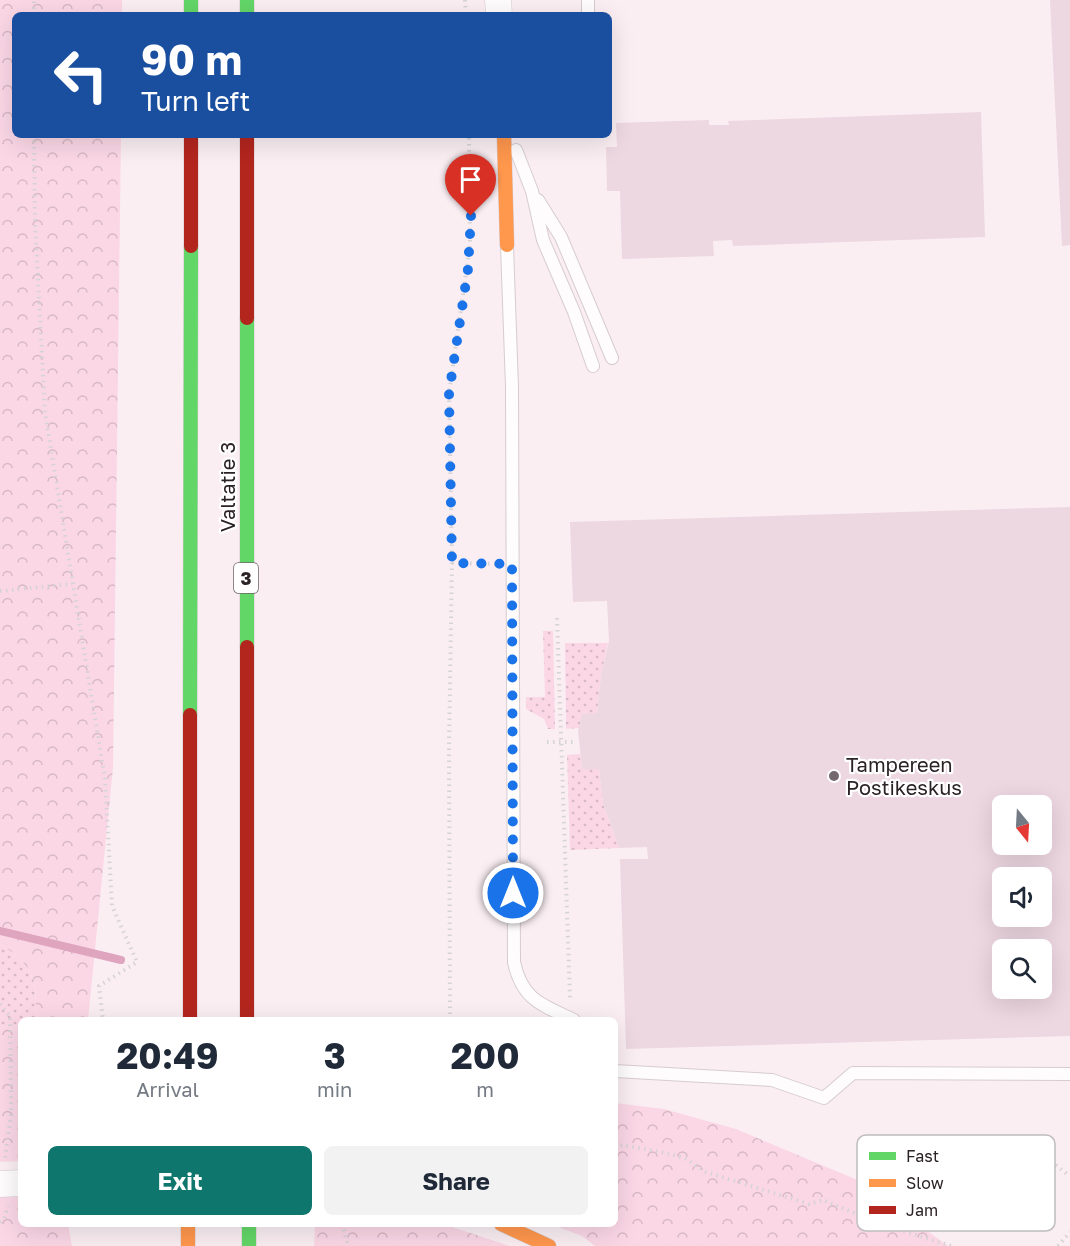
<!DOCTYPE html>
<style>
:root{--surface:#fff;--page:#f2f2f3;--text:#1f2937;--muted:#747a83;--accent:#0f766e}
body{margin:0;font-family:"Golos Text",sans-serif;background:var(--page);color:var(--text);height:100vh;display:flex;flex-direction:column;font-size:22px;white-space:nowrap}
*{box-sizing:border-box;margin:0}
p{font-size:20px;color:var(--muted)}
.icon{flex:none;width:33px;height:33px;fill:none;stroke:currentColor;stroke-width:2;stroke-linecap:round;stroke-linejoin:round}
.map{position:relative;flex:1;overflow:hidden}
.side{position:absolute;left:18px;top:1017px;width:600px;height:210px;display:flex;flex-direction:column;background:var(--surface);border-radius:9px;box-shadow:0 6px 24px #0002}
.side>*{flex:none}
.banner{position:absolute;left:12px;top:12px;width:600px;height:126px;border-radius:9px;box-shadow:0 6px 24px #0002;background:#1a4fa0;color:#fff;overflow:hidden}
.needle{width:39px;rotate:162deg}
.tools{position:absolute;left:992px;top:795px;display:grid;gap:12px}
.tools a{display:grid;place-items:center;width:60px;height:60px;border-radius:9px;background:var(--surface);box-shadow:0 6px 24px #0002;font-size:30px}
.pin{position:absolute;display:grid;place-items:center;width:51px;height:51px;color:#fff;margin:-62px -26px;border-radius:50% 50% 50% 0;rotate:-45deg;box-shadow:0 0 6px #0007}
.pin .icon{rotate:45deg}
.me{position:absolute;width:66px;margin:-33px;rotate:0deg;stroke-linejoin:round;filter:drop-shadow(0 0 4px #0008)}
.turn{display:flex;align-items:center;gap:21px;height:126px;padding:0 30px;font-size:27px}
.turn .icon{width:78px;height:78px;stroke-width:2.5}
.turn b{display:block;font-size:42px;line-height:51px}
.eta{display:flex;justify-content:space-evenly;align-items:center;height:102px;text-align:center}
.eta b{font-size:36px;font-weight:700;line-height:42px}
.action{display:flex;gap:12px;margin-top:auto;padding:12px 30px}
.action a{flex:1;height:69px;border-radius:9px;background:var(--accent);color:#fff;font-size:24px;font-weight:700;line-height:69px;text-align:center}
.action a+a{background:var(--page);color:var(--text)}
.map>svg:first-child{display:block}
</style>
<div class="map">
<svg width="1070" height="1246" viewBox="0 0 1070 1246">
<defs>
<pattern id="grass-dots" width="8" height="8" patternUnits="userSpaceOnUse" patternTransform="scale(1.5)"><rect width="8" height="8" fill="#fbd7e6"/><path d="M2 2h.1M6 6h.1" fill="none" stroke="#d7b8c5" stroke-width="1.8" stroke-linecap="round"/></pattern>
<pattern id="forest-crowns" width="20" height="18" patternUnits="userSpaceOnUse" patternTransform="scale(1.5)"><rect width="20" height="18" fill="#fbd7e6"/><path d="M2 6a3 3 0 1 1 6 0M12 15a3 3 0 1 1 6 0" fill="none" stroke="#d7b8c5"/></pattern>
</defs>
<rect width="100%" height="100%" fill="#faeef3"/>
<path fill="url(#grass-dots)" d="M543,631h10l2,98h-7l-4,-10 -18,-10v-12h19z
M565,643h43l-7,32 -4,38 -18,15 -13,1z
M580,754l2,15h17l4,34 16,45 -49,2 -3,-95z
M0,944c35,22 37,36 36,76h-15l-1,11 -20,-6z"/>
<path fill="url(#forest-crowns)" d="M0,0h122v15h-107v120h106l-8,633 -25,252h-52c1,-40 -1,-54 -36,-76z
M0,1025l21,6v130l-21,1z
M615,1103l49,6 72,20 124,52 88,65h-353l-13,-10 -32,-12h65z
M0,1195l21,1v28h47l4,22h-72z
M315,1224h128l67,22h-196z"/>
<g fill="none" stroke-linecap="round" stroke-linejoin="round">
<path stroke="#dfa4be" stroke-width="8" d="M0,931l121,29"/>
</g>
<path fill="#edd7e1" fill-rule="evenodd" d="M1050,0h20v245l-8,1z
M981,112l4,125 -252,9 -1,-6 -19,1 1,15 -92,3 -2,-68h-13l-1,-44h11l-1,-24 93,-3v5h20l-1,-4z
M1070,507v529l-444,13 -6,-190h28l-1,-12 -28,1 -16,-45 -4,-34h-17l-4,-38 4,-17 15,-1 4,-38 8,-34 -2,-40 -34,1 -3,-80zM1002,806h39v38h-39zM1002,878h39v38h-39zM1002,950h39v38h-39z"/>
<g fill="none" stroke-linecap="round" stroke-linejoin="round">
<defs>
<path id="lane" d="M588,0v15
M516,150l16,41 11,49 31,72 19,54
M538,200l23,37 51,121
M507,246l5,141 2,575c8,38 28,43 60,58
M615,1071l157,9 52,18 29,-25 217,1"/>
<path id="street" d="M498,0l1,15
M0,1184l21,-1"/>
<path id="fast" d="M191,0v15
M247,0v15
M247,318v329
M190,715l1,-469
M249,1224v22"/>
<path id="slow" d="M504,135l3,110
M188,1224v22
M501,1224l48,22"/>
<path id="jam" d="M247,135v183
M191,246v-111
M247,647v373
M190,1020v-305"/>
</defs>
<use href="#lane" stroke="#d6ccd0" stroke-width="14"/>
<use href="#street" stroke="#d6ccd0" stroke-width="27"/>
<use href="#fast" stroke="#d6ccd0" stroke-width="15"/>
<use href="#slow" stroke="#d6ccd0" stroke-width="15"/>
<use href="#jam" stroke="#d6ccd0" stroke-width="15"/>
<path stroke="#d6d3d4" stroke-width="4" stroke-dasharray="1.5 4.5" stroke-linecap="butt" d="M465,0l1,15
M34,15v-15
M34,135l1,87 10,191 60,366 7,127 25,56 -38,24 4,34
M452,563l44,1
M0,591l72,-7
M557,618l13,380
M547,742h29
M0,1004l10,12 1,98 -6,44
M450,1020l-1,-274 3,-183 -3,-170 21,-148 -1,-110
M615,1148l7,-3 49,9 15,5 20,13 103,32 14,-4 55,23 73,23
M1046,1158l24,18
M0,1222l4,-3 4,-13
M342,1224l6,22
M1058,1246l12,-14"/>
<use href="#lane" stroke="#fefcfd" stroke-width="12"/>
<use href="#street" stroke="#fefcfd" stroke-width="26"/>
<use href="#fast" stroke="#63d668" stroke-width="14"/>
<use href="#slow" stroke="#ff974d" stroke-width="14"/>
<use href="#jam" stroke="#b3261e" stroke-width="14"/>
</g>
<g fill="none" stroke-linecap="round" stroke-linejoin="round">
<path stroke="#1a73e8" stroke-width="10" stroke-dasharray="0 18" d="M471,216l-3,53 -19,124 3,170 60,1 1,329"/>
</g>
<circle fill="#73696e" stroke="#fff" stroke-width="2" cx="834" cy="776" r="6"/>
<g text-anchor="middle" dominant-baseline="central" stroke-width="4.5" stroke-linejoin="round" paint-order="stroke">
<rect fill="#fff" stroke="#6b6467" stroke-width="1.5" x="234" y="563" width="24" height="30" rx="4.5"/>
<g font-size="18" font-weight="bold" fill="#2b2226">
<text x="246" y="578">3</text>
</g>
<g font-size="20" fill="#2b2226" stroke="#fff">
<text transform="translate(227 487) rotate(-90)">Valtatie 3</text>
</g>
<g font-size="20" fill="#2b2226" stroke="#fff" text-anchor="start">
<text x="846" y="764">Tampereen<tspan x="846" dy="23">Postikeskus</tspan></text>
</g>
</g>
<rect x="857" y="1135" width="198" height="96" rx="9" fill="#fff" stroke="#bfbdbe" stroke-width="1.5"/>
<rect x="869" y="1152" width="27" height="8" fill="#63d668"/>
<rect x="869" y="1179" width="27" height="8" fill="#ff974d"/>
<rect x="869" y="1206" width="27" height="8" fill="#b3261e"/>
<g font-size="16" fill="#2b2226">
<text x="906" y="1162">Fast</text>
<text x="906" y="1189">Slow</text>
<text x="906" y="1216">Jam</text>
</g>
</svg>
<div class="tools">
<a><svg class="needle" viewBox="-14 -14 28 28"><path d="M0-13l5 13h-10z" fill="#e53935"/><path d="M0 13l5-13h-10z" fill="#747a83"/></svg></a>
<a><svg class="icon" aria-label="sound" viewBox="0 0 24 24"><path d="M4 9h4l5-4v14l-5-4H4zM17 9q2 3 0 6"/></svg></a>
<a><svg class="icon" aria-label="search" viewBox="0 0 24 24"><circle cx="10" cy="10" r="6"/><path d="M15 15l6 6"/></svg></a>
</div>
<div class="pin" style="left:471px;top:216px;background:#d93025"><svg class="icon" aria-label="arrive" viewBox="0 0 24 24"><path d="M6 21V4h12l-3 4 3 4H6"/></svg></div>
<svg class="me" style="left:513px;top:893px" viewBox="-20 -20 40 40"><circle r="17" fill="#1a73e8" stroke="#fff" stroke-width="3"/><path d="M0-11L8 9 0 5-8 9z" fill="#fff"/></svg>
<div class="banner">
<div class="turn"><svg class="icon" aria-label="left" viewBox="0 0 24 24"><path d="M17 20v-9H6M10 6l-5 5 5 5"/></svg><div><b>90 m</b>Turn left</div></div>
</div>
<section class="side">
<div class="eta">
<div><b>20:49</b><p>Arrival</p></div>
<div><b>3</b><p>min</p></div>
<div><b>200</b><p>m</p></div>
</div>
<div class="action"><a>Exit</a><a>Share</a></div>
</section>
</div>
